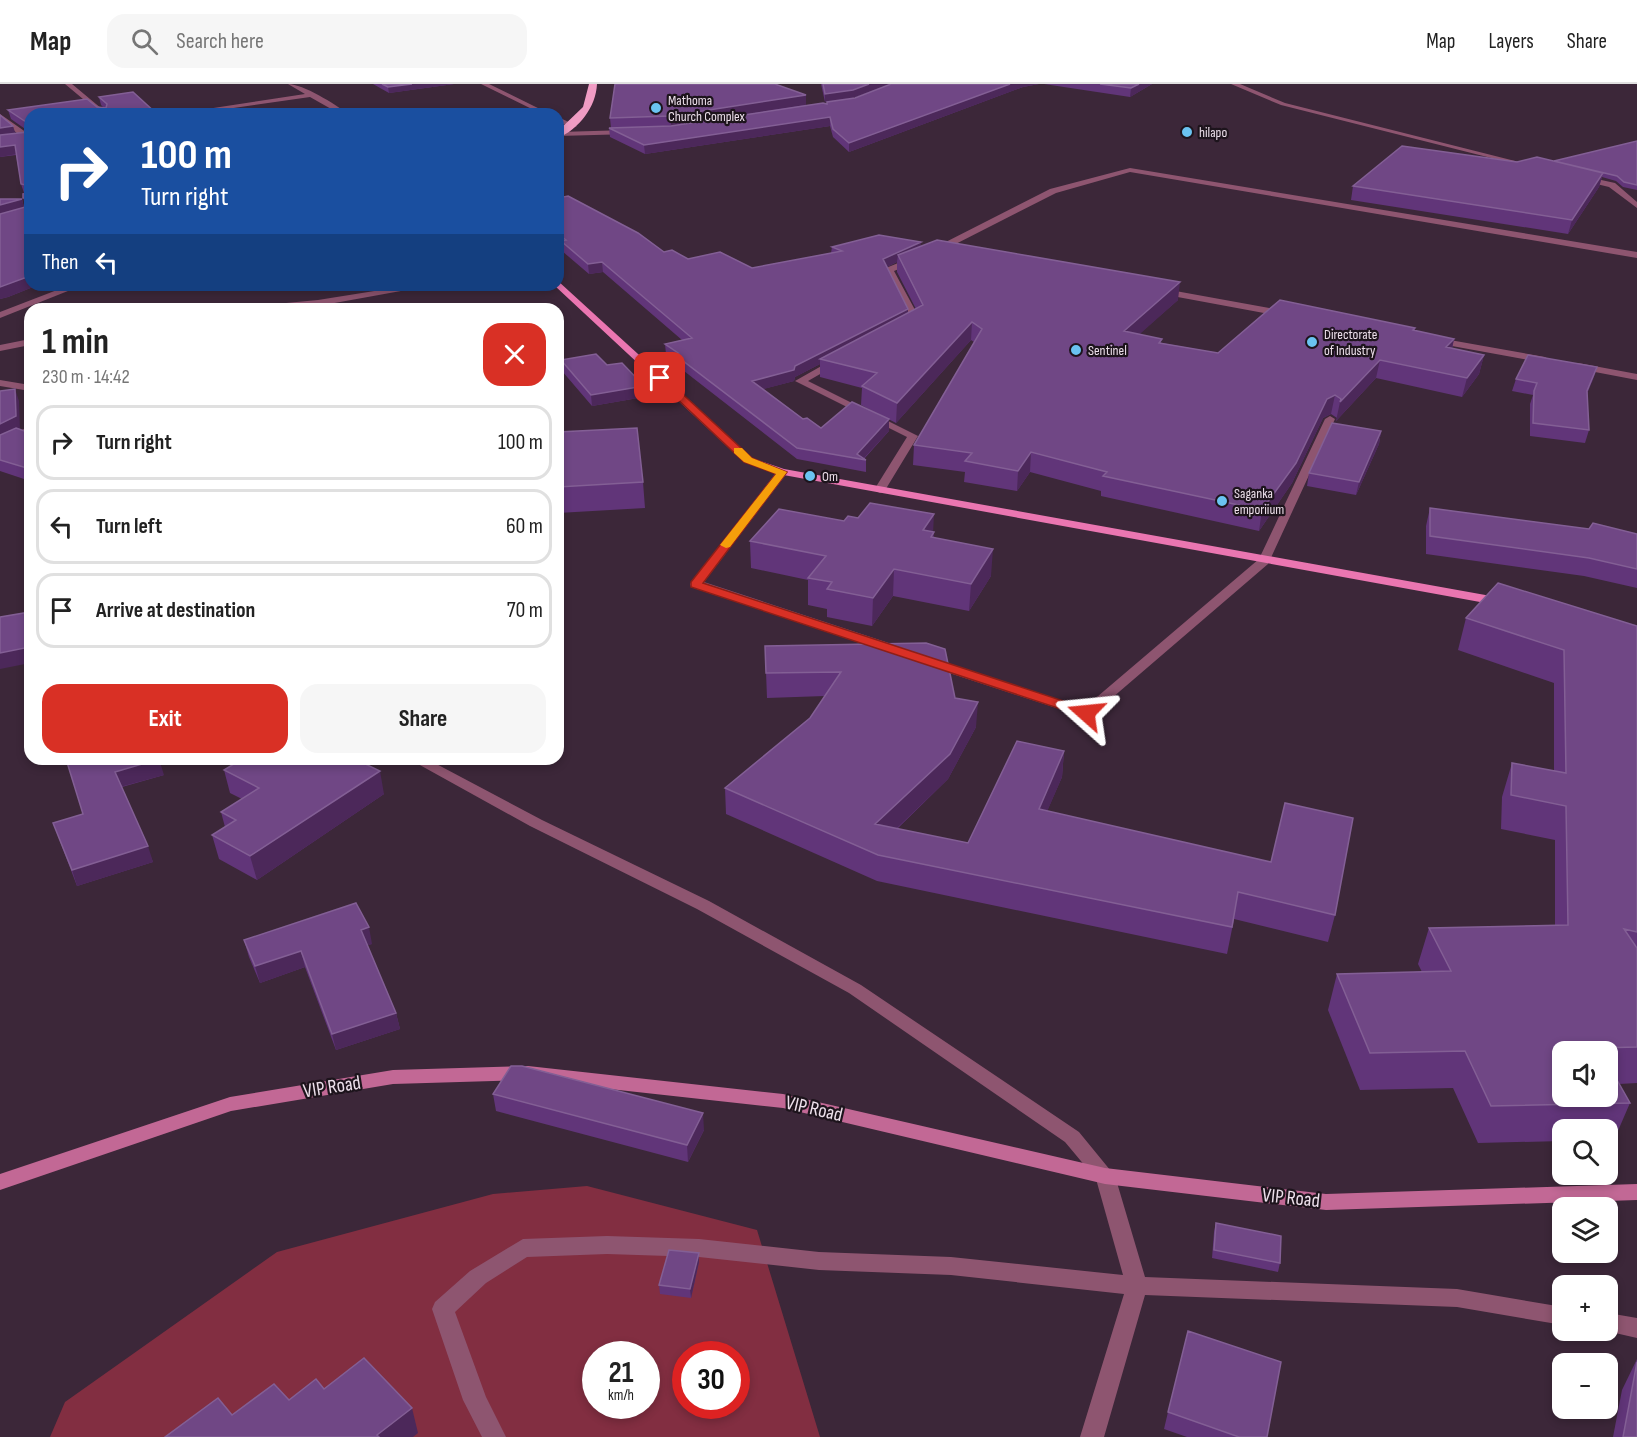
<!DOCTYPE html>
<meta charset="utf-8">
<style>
:root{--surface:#fff;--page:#f6f6f6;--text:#222;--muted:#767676;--line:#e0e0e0;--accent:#d93025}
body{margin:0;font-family:"Sofia Sans Condensed",sans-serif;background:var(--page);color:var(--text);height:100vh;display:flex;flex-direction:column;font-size:22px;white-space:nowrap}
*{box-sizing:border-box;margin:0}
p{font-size:20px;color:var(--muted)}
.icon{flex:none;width:33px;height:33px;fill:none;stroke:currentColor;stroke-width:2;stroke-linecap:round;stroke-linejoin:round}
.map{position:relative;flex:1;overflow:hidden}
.sheet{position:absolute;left:24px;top:219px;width:540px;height:462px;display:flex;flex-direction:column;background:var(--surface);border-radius:18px;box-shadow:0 3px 9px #0003}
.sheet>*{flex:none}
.guide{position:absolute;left:24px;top:24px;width:540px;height:183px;border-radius:18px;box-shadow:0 3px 9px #0003;background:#1a4fa0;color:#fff;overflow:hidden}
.controls{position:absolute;left:1552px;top:957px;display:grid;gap:12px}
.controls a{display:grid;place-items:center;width:66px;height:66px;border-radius:12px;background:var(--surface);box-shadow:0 3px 9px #0003;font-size:30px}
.speed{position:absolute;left:582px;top:1257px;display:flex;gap:12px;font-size:30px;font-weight:700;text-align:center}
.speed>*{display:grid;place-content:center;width:78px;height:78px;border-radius:50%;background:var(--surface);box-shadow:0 3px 9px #0003;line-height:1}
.speed small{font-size:15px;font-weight:400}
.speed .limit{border:9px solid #d22;background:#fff;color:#111}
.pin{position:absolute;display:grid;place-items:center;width:51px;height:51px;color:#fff;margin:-26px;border-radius:12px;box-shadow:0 3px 9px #0006}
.me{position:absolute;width:66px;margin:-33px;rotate:288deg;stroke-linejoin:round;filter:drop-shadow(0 0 4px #0008)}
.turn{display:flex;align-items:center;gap:21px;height:126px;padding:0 18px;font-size:27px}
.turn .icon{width:78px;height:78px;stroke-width:2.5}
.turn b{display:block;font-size:42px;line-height:51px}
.then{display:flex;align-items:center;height:57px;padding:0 18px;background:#0003;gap:12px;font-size:22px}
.round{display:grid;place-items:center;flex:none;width:63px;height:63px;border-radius:18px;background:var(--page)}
.summary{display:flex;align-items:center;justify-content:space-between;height:102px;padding:0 18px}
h1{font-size:36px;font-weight:700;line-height:45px}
.primary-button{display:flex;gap:12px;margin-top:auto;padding:12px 18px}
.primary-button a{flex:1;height:69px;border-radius:18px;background:var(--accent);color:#fff;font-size:24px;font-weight:700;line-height:69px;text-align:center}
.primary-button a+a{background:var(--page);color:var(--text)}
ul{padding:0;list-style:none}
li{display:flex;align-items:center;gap:18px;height:75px;margin:0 12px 9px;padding:0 6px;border:3px solid var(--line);border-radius:18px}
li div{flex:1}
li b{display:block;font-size:22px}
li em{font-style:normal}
header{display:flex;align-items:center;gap:36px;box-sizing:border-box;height:84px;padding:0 30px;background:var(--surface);border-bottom:2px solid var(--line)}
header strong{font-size:28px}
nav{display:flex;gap:33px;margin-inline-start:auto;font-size:21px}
.search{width:420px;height:54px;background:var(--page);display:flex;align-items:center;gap:15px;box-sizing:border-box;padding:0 21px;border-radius:18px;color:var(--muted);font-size:22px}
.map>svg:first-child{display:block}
</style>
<header>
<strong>Map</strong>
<div class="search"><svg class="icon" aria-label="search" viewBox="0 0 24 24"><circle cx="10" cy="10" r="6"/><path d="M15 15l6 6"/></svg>Search here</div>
<nav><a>Map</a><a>Layers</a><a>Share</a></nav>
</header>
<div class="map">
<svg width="1637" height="1353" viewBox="0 0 1637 1353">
<rect width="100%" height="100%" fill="#3c2739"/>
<path fill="#822e41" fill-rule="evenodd" d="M587,1102l170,44 63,207h-770l15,-35 212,-150 216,-58zM596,1270h50v52h-50zM686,1270h50v52h-50z"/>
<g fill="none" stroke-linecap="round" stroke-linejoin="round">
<path fill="#8e5570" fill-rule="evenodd" d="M65,0h7l36,30h-7z
M288,0c15,0 47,20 60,30h-8l-30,-17 -118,17h-18l131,-20z
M481,0h8l61,30h-8z
M1231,0h9l45,19 246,62 -4,2 -246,-62z
M0,30l30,21v4h-6l-24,-20z
M558,33l17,8 2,1 -4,2 -15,-6z
M628,46l3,4 -73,2 1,-4z
M1130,84l507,84v6l-507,-86 -74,21 -118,60 -44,18 27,50 -10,6h-6v-4l6,-3 -26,-50 1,-2 46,-19 118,-60z
M1583,92l32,7 22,19v6l-28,-21 -29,-7z
M70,201h13l-83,33v-6z
M412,201h22l-116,21 -70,3 5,-3 65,-6z
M1159,204l127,23 5,3 -5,3 -130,-24 -2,-2z
M1433,253l112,20 5,3 -5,3 -115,-21v-4z
M30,255v6l-30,6v-6z
M832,276l9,2 -33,19 110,55 -34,56 -4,1 -6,-3 33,-53 -112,-56z
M1578,279l59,11v6l-63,-12v-4z
M0,296l30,5v6l-30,-5z
M1330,332l5,3 -67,145 -177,152h-10l-156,-51 -2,-3 2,-3h10l149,49 175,-149 66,-140z
M30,342v7l-30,15v-7z
M782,385l6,3 -84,110 194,64 2,3 -2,3h-10l-197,-65 -1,-3 88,-114z
M409,675h18l115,61 167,81 152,84 218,147 36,44 30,101 312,12 106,18v18l-106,-18 -312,-12 -41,142h-24l44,-143 -173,-19 -132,-5 -120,-13 -92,-3 -80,3 -41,26 -31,29 31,85 20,40h-24l-19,-37 -31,-91 3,-7 35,-31 53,-32 84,-3 92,3 120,13 132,5 172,18 -27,-96 -31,-37 -216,-149 -152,-84 -167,-83z
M1608,1229l29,5v20l-35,-8h6z"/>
<path fill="#c26895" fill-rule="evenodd" d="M528,982l255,28 322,74 221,26 311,-10v16l-311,10 -221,-26 -322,-76 -255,-28 -135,4 -162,27 -231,79v-16l230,-77 163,-27z"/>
<path fill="#ea76b1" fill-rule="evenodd" d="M558,197l194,177 32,11 718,129 7,4 -7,4 -724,-132 -34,-12 -189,-176 3,-1z"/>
<path fill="#f09cc4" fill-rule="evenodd" d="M589,0h8c-1,23 -18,45 -39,54v-7l25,-24z"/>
</g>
<path fill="#613579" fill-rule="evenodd" d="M373,0h81l-65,9z
M821,0h218l-16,3 -174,65 -16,-15 -3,-11 -185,28 -35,-17 -1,-9h2l-1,-10 196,-23v10l21,-1 28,-6 36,-14 -39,14 -27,4z
M1044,0h108l-22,13z
M133,8l-103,193h8l-30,12 -8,2v-100h22l2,8h2l-1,-13 -1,-1 -3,-9 -5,-29 -16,2v-42l15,19 13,-2v-1l-17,-12 -3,-9 96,-2 -3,-3 -2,-8z
M1637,57v49l-14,-3 -7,-6 -14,-4 -3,10 -31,47 -217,-34 2,-14 164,-24 37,-1z
M558,114l106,54 24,7 64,9 79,-15 1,-6 88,-1 258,54 -39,34 23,9 56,10 197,-25v3l39,8 -2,10 32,6 -5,19 -17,23 -86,-19 -40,43 1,-3 -6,-4 -8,4 -31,65 -33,48 -158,-35v-5l-71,-19 -13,19 -53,-9 1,-10 -52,-7 1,-20 60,-103 -3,-2 -75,83 -35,-18 1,-17 -42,-11v-13l-25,13 -1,4 -31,8 40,30 18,9 68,-9v12l-25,28 2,1v12l-69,-13 -122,-95 -1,-3 -8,-7 -1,-10 17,-4 -79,-68 -14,2 -27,-23v-5l-4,-3zM897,178v10l19,37 -8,4v-4l-21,-42z
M561,276l46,5 37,32 -52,9 -30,-35z
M1597,283l-10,27 2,36 -4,13 -55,-7v-32l3,-9 -21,-4 4,-12z
M0,307l19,10v28l11,4v48l-30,-10z
M1381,347l-2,13 -23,51 -49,-9 2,-13z
M558,348l85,50 2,26 -87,5z
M1430,424l159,21 48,5v54l-53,-12 -158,-22v-28z
M844,437l90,11v6l57,38 -22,35 -76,-15 -21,30 -45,-9v-8l-19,-4v-25l-57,-12 -1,-27z
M1466,534l171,8v457l-18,1 11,19 -16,37h-6v-10h-45v11l-85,2 -25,-55 -93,2 -32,-80 9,-36 85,-2 -4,-8 11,-36 126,-3v-85l-54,-11 1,-32 10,-34 42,8v-88l-96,-33zM1563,968h45v44z
M765,562l190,52 21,29 -28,52 -51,50 71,14 96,-92 -2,26 -15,34 288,104 -7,27 -94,-23 -7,35 -350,-73 -151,-67 -1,-26 85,-70 15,-22 -58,2z
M66,675l98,16 -42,12 31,75 -76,24 -24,-63 30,-9z
M233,675h122l29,35 -127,86 -38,-21 -7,-24 13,-8 -4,-15 21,-13 -12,-6 -6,-23 10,-6z
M244,856l128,4 -5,1 29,68 4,16 -64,21 -31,-83 -45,16 -11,-26z
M493,1010l211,36 -16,32 -192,-51z
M1216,1139l64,40 -2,9 -66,-14 2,-26z
M699,1169v9l-8,36 -31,-4 -1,-9z
M1637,1275v78h-24l9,-47z
M1168,1328l99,25h-80l-23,-8z"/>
<path fill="#4c285a" d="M412,0h42l-65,9 -1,-6z
M869,0h22l-39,14 -27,4v-8z
M1010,0h29l-16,3 -174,65v-9z
M1139,0h13l-22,13 1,-9z
M806,11v10l-135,21 -1,-10z
M830,33v9l-185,28 -1,-9z
M13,42l3,9 -16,2v-9z
M15,61l2,9 -17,3v-10z
M1603,89l-4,14 -31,47 4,-14z
M23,114h6l1,9 -4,1z
M22,115l2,9 -24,7v-10z
M921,158l-1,10 -22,3 -1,7 -14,7v-10z
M602,178l1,10 -14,2 -1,-10z
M30,192v9h8l-30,12 -8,2v-12z
M1180,198l-2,18 -56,50 2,-19z
M908,225v10l-88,40v5l-25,13 -1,4 -42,11v-11l43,-15z
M972,238l-1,18 -75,83 1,-20z
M1454,255l-4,18 -4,-10z
M1484,271l-5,19 -17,23 5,-19z
M1380,276l-4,18 -40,43 4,-19z
M1597,283l-4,13 -10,23 4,-12z
M644,302v11l-52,9 -1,-11z
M15,305l4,12 1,28 -20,9v-14z
M1335,311l-4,19 -8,4 -31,65 -33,48 3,-21 65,-111z
M889,335v12l-26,28 -6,-5z
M1381,347l-2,13 -23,51 3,-13z
M1031,368l-1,20 -13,19 1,-20z
M934,430l-1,20 1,-2 -1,27 -10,-29z
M993,465l-2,27 -22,35 2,-27z
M894,485l-1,27 -21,30 1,-28z
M30,563v16l-30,6v-16z
M978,618l-2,25 -28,52 -74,71 1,-26z
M1064,667l-2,26 -25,58 2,-26z
M159,675l5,16 -44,12 -5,-15z
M380,687l4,23 -127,86 -7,-24z
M148,762l5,16 -76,24 -5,-16z
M369,843l3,17 -7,2 -4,-16z
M301,867l4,16 -45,16 -5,-17z
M396,929l4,16 -64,21 -4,-16z
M703,1029l1,17 -16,32 -1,-17z
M699,1169v9l-8,36 -1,-9z
M412,1324l6,25 -5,4h-35l-1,-2z"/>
<path fill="#704785" stroke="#835f95" stroke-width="1.5" d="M382,0h30l-24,3z
M615,0h160l31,11 -136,21 -60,2z
M823,0h46l-16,6 -28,4z
M891,0h119l-161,59 -16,-14 -3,-12 -186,28 -35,-17 62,-2 152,-23 4,1v-2l28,-4z
M1100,0h39l-8,4z
M133,8l24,22h-127v162l-30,11v-73l29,-8v-8h-6v-4l6,-1 1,-7 -9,-2 -6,-39 -15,2v-12l28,-3 1,-8 -21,-14 79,-11 10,8 9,1 1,-4 -8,-7z
M0,31l13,11 -13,2z
M1637,57v44l-13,-3 -7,-6 -63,-15z
M1402,62l115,16 20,-5 66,16 -31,47 -219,-34z
M568,112l70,37 26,19 8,-2 16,9 32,-7 32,16 90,-17 -10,-4 47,-12 42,7 -38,17 25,50 -113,57 -1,4 -42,11 51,38 4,-1 14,10 31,-26 37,17 -32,35 9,6 -69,-12 -123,-94 4,-1 -13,-9 27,-6 -90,-76 -14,2 -27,-23 5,-1 -8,-6v-36z
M0,115h22l-22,6z
M937,156l243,42 -56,49 38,8 -3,4 59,10 62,-53 135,28 -2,2 41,9 -8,8 38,8 -17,23 -87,-18 -40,42 1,-3 -6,-4 -8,4 -31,64 -34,47 -159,-34 4,-4 -76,-20 -13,19 -53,-10 7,-8 -58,-8 68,-116 -10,-7 -75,81 -35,-17 15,-13 -57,-14 103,-54 -25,-50z
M596,270l11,11 15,-2 22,23 -53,9 -30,-35z
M1528,271l69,12 -10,24 2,39 -56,-7 1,-32 3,-8 -21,-4z
M15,305l1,27 -16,8v-33z
M1332,339l49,8 -22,51 -50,-9z
M16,344l14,5v36l-30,-9v-25z
M637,344l6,54 -85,5v-55z
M870,419l64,11 -11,16 11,2 -3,5 62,12 -22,35 -77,-15 -21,29 -46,-9 5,-7 -24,-4 18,-22 -76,-15 29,-32 65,12 4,-5 10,2z
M1430,424l159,21 4,-6 44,11v35l-48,-11 -159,-22z
M1498,499l139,43v306l-13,-3 13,19v99l-39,1 3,4h-38v44h45v-32l22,39 -139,3 -26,-55 -95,2 -33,-79 114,-3 -22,-43 139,-3 -2,-119 -55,-11 1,-32 54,10 -2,-123 -98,-32z
M30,528v35l-30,6v-36z
M926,559l19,6 10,49 23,4 -28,52 -75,70 93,19 49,-102 47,10 -25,58 232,53 14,-59 68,15 -18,97 -97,-23 -6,35 -354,-72 -153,-67 85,-70 31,-46 -75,1 -1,-27z
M66,675h93l-44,13 33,74 -76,24 -19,-47 30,-9z
M242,675h113l25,12 -130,85 -38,-21 24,-15 -15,-8 38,-24 -35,-18z
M356,819l13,24 -8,3 35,83 -64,21 -31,-83 -46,15 -11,-26z
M511,982h11l181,47 -16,32 -194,-51z
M1216,1139l65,13 -1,27 -66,-13z
M669,1166l30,3 -9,36 -31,-4z
M1188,1247l93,31 -14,75h-28l-71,-25z
M364,1274l48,50 -35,27 2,2h-214l53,-39 14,17 42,-31 15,16 27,-21 8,10z
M1637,1278v75h-14z"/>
<path fill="#d93025" stroke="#8d1f18" stroke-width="1.5" d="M657,292h6l89,82 35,14 -84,111 388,127v6h-9l-391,-129v-5l85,-108 -32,-12 -87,-82z"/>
<path fill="#f59e0b" d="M734,364h8l10,10 35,14 -57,75 -4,1 -6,-3 56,-71 -32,-12 -10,-9z"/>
<g fill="#6ac3f1" stroke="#1d141c" stroke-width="2">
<circle cx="656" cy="24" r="6"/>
<circle cx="1187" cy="48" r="6"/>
<circle cx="1312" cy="258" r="6"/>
<circle cx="1076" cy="266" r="6"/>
<circle cx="810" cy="392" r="6"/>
<circle cx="1222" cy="417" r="6"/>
</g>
<g text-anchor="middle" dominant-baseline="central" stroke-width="4.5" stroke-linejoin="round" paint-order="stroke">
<g font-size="14" fill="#ede0eb" stroke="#1d141c" text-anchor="start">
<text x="668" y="16">Mathoma<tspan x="668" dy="16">Church Complex</tspan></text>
<text x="1199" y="48">hilapo</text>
<text x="1324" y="250">Directorate<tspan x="1324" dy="16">of Industry</tspan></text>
<text x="1088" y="266">Sentinel</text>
<text x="822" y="392">Om</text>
<text x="1234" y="409">Saganka<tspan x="1234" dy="16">emporiium</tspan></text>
</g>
<g font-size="20" fill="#ede0eb" stroke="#1d141c">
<text transform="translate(332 1003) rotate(-9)">VIP Road</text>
<text transform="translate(814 1025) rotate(13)">VIP Road</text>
<text transform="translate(1291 1114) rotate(6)">VIP Road</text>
</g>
</g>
</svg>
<div class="controls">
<a><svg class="icon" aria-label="sound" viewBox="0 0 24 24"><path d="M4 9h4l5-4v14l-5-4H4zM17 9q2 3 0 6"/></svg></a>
<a><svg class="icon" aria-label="search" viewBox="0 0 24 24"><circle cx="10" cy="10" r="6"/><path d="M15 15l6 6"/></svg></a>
<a><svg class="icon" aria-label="layers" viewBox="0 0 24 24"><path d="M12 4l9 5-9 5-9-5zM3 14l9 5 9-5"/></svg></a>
<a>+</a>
<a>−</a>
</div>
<div class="speed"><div>21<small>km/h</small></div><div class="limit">30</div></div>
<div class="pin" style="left:660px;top:294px;background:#d93025"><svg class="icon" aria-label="arrive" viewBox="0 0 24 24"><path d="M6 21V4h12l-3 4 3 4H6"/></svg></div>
<svg class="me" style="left:1086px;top:629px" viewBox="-20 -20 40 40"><path d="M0-17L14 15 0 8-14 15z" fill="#d93025" stroke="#fff" stroke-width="4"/></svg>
<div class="guide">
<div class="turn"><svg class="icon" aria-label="right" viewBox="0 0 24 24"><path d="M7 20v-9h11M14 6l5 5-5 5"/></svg><div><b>100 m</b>Turn right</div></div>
<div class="then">Then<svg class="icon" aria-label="left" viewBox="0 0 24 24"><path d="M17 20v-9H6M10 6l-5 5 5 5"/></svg></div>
</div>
<section class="sheet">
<div class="summary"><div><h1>1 min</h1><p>230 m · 14:42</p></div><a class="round" style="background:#d93025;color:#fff"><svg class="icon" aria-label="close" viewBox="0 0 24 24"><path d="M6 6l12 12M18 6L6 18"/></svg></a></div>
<ul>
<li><svg class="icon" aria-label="right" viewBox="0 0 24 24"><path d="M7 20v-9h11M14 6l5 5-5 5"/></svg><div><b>Turn right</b></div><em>100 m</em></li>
<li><svg class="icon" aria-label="left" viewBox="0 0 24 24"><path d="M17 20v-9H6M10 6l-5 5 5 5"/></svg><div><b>Turn left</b></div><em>60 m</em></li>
<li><svg class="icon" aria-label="arrive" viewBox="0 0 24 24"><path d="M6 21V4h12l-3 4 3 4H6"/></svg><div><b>Arrive at destination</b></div><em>70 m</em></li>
</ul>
<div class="primary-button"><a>Exit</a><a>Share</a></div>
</section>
</div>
